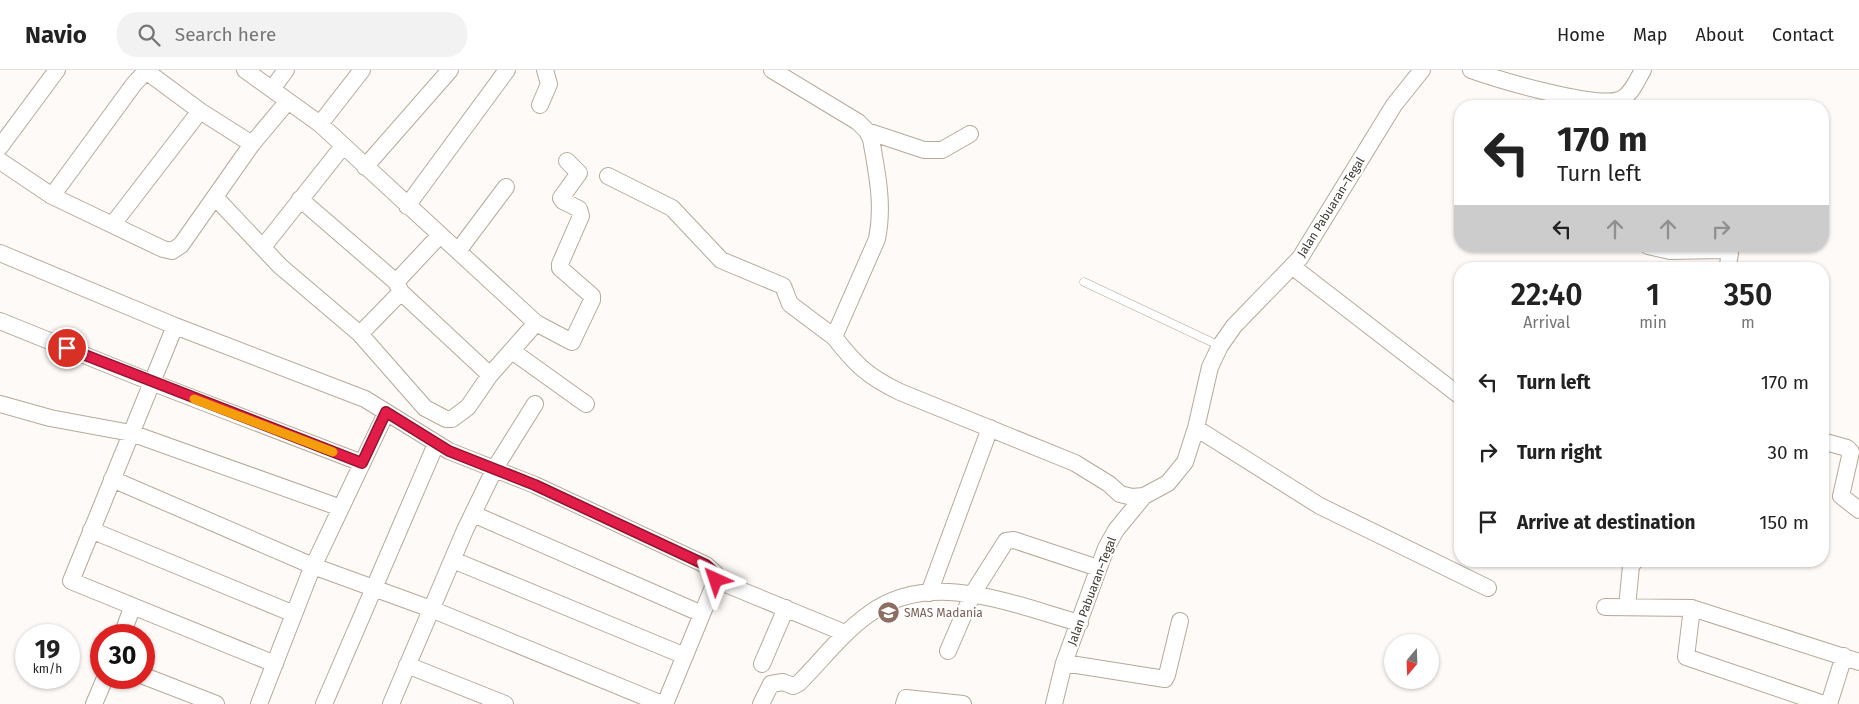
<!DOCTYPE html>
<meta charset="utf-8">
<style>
:root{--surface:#fff;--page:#f2f2f2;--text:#222;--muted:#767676;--line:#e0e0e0}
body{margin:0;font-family:"Fira Sans",sans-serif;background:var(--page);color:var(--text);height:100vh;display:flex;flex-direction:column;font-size:19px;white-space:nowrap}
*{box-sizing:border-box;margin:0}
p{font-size:16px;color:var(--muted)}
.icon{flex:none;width:28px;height:28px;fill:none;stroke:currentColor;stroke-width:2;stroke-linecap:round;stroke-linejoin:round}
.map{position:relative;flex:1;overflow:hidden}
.side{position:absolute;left:1454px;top:192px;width:375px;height:305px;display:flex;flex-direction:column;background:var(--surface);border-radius:20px;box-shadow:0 1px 4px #0004}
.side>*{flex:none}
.banner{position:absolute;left:1454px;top:30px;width:375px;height:152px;border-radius:20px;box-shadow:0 1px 4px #0004;background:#fff;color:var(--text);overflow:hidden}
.needle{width:32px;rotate:199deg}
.fabs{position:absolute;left:1384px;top:564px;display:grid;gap:10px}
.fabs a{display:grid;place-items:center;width:55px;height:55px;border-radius:50%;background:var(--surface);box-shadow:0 1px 4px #0004;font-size:25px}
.speed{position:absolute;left:15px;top:554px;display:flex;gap:10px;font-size:25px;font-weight:700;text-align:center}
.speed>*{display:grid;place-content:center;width:65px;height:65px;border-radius:50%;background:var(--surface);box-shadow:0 1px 4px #0004;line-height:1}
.speed small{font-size:12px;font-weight:400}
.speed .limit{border:8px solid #d22;background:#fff;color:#111}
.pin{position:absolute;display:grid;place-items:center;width:42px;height:42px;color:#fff;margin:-21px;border:2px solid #fff;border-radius:50%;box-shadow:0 1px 5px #0007}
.me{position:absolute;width:55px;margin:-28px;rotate:318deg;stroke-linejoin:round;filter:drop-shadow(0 0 4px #0008)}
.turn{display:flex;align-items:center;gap:18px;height:105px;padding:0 20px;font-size:22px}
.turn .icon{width:65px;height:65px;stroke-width:2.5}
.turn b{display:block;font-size:35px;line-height:42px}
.lanes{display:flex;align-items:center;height:48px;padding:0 20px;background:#0003;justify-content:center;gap:25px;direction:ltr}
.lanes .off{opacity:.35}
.eta{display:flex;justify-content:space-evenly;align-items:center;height:85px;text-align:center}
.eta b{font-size:30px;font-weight:600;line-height:35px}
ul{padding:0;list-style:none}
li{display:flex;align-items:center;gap:15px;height:70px;padding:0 20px}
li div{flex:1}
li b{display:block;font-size:19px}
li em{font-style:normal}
header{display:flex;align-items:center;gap:30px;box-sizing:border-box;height:70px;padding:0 25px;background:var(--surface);border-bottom:1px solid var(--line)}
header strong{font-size:24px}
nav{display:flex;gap:28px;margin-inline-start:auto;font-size:18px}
.search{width:350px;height:45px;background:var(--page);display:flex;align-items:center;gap:12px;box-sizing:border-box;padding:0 18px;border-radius:20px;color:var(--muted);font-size:19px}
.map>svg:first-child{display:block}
</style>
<header>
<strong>Navio</strong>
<div class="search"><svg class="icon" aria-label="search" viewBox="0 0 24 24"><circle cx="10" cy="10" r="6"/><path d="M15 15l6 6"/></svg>Search here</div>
<nav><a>Home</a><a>Map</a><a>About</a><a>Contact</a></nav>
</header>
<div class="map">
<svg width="1859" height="634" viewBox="0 0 1859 634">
<rect width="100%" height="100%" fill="#fdfaf7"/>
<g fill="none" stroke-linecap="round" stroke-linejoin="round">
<defs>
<path id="service" d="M1084,212l136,64"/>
<path id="minor" d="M245,0l43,31
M772,0l86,52 9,9 4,8c6,34 13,66 6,100l-43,98c22,28 33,39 66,55l175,71 34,21 11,10 12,3 12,-1
M1471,0c28,10 123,38 148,30 12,-4 18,-20 24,-30
M146,1l54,40 52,33
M272,19l14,-19
M540,35l9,-21 -4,-14
M320,54l42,-54
M867,61l57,19h18l28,-16
M0,77l57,-77
M0,91l52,35 111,53 9,2 9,-6 71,-101 36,-43 32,23 216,199 -46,52 -22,32 -16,12h-6l-21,-11 -65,-74 -80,-68 -65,-69
M365,97l85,-97
M608,106l64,32 49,52 62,26 7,18 44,33
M52,126l82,-112 13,-14
M300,129l96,83 5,10 -41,42
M407,136l100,-136
M113,154l87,-113
M1648,176l22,5 54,-1 6,4 -3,15
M263,177l80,-101
M458,181l48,-64
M0,183l175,73 190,73 84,52 86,34 171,80 9,8 1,7 -51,124
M1293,197l167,129
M396,212l44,-47
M401,222l89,83
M0,251l151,61 211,81
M536,253l36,19 20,-42v-4l-32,-28v-4l21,-48 -2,-7 -16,-8 -2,-3 18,-25 -12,-12
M175,256l-104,255 204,83
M512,281l74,53
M0,334l50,14 81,15 210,75
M1196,358l124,78 168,82
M1822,371l25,7 4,4 -10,44 18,14
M112,409l201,87 118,43 231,95
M473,444l229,100
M91,460l203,84
M453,490l232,96
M716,510l124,51
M929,523l61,-165
M1605,537l87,1 167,54
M1627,537l4,-41 4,-5
M1692,538l-6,49 138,47
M122,565l10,-27
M948,581l25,-58 33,-52 8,-1 84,28
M1064,593l101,16 2,-4 13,-54
M762,594l24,-56
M407,595l98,39
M144,606l72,28
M94,634l11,-26
M259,634l51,-131 76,-160
M324,634l112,-260
M391,634l74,-174 30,-62 40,-64
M761,634l10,-20 12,-2 10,4 6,-3c23,-23 43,-50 70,-69 62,-46 145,-9 211,9
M904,634l2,-6 57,6
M1054,634l10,-41 42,-115 10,-18 28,-34 24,-13 17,-21 11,-34 14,-61 10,-21 14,-20 66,-68 94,-153 28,-35
M1829,634l15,-48"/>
</defs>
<use href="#service" stroke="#b6a998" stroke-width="9"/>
<use href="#minor" stroke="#b6a998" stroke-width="18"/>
<use href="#service" stroke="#fff" stroke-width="8"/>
<use href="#minor" stroke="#fff" stroke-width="16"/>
</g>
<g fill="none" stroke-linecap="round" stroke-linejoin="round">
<defs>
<path id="route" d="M67,278l295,115 24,-51 63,39 86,34 171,80 9,8 1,7"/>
</defs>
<use href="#route" stroke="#92132f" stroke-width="12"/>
<use href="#route" stroke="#e11d48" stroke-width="9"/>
<path stroke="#f59e0b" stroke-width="9" d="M194,329l139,53"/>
</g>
<defs>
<symbol id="school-disc" viewBox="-11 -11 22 22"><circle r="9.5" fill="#8d6e63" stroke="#fff"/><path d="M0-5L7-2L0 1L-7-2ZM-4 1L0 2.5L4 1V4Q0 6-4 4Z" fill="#fff"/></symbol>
</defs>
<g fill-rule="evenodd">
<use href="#school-disc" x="876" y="530" width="25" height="25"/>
</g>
<g text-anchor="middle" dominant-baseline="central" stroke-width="4.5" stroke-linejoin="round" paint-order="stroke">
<g font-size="12" fill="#3c3730" stroke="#fff">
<text transform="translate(1331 137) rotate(-58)">Jalan Pabuaran–Tegal</text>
<text transform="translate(1092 521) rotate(-69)">Jalan Pabuaran–Tegal</text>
</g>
<g font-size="12" fill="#785e54" stroke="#fff" text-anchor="start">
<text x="904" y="543">SMAS Madania</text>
</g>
</g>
</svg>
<div class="fabs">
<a><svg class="needle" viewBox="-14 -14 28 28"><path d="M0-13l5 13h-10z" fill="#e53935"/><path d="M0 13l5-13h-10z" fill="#767676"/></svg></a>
</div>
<div class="speed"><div>19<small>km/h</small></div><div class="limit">30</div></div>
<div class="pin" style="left:67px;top:278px;background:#d93025"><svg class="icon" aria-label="arrive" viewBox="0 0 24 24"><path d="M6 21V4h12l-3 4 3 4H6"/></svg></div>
<svg class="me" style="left:716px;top:510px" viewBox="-20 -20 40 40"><path d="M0-17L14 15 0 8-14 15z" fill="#e11d48" stroke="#fff" stroke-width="4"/></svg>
<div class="banner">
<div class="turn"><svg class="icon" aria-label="left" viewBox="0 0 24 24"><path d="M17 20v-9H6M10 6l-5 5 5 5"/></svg><div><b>170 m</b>Turn left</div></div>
<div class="lanes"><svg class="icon" aria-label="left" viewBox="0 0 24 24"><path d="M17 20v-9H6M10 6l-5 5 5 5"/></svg><svg class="icon off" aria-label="ahead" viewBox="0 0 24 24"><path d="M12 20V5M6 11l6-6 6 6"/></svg><svg class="icon off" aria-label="ahead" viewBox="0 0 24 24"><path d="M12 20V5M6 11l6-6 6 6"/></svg><svg class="icon off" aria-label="right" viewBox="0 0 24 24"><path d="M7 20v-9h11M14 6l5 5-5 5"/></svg></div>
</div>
<section class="side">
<div class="eta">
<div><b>22:40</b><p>Arrival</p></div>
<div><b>1</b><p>min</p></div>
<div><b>350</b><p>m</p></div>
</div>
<ul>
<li><svg class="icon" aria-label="left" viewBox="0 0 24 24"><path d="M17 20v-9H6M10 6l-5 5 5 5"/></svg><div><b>Turn left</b></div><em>170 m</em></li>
<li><svg class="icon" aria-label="right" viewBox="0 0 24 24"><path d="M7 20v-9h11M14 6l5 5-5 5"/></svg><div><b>Turn right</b></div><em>30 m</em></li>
<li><svg class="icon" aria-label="arrive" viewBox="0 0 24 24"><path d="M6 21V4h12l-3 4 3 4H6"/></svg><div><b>Arrive at destination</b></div><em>150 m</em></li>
</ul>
</section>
</div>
